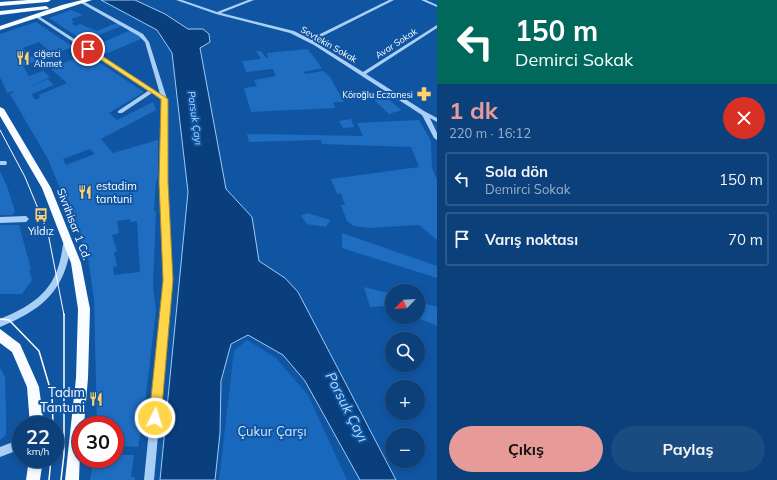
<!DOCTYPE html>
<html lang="tr">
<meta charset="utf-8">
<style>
:root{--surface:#0c407a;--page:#1a4b81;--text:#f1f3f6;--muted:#9aafc7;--line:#2c598b;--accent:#e69b98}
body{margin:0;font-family:Mulish,sans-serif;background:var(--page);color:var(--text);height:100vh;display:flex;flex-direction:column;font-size:15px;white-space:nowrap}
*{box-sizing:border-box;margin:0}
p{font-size:13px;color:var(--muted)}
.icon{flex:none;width:22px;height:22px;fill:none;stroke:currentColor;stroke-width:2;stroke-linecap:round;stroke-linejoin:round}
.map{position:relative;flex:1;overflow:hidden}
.drawer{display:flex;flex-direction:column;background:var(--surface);width:340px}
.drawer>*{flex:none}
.guide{background:#00695c;color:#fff;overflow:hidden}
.needle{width:26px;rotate:245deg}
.buttons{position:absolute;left:385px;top:284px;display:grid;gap:8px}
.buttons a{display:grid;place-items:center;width:40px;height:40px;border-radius:50%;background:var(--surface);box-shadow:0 2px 6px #0003,0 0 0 1px var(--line);font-size:20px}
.speed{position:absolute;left:12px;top:416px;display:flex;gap:8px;font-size:20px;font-weight:700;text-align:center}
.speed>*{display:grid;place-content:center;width:52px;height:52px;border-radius:50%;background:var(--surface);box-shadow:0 2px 6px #0003,0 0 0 1px var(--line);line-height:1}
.speed small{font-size:10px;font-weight:400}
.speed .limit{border:6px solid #d22;background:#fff;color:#111}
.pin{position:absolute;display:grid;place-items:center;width:34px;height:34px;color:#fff;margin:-17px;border:2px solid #fff;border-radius:50%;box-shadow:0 1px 4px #0007}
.me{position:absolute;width:44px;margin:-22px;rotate:5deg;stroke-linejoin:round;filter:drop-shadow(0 0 3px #0008)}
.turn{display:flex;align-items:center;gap:14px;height:84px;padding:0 12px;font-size:18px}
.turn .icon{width:52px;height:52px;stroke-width:2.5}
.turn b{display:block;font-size:28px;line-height:34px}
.round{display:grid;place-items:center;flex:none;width:42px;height:42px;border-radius:21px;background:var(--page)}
.headline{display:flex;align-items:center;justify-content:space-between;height:68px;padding:0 12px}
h1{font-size:24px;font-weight:700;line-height:30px;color:var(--accent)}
.button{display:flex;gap:8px;margin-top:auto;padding:8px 12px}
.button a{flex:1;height:46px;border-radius:24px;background:var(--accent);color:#111;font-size:16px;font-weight:700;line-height:46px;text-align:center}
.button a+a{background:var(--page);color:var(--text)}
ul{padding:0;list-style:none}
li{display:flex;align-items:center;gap:12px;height:54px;margin:0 8px 6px;padding:0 4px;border:2px solid var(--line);border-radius:4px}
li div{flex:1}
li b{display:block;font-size:15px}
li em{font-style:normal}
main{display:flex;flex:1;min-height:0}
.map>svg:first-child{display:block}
</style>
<main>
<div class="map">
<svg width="437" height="480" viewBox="0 0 437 480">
<rect width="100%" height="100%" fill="#1055a2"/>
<path fill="#1868bd" d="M247,340l29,18 32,37 39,85h-128l15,-129z"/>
<path fill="#0a3f7e" stroke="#9ccaf9" d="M101,0h34l30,14 23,15h15l6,5 1,8 -10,6 26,141 26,28 7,44 26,17 13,14 98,188h-36l-55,-99 -22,-26 -35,-20 -17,9 -10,37 -1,52 -5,47h-55l28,-288 -16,-139 -15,-23z"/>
<path fill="#1e6dc1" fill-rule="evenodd" d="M71,10l12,5 -12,4 3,3 -2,1 3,3 5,-2 17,7 22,-9 5,3 -40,16 -35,-23z
M36,22l37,25 -50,19 6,10 14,-5 7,6 -22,11 20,-9 6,6 -22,9 3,6 5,-2 -1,-3 28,-12 -17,-15 26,-10 -4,-3 9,-3 10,5 53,35 -35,21 8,7 36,-18 3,8 -55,29 12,14 45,-13v36l-2,6 -2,29h2l-3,75 3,25 -11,92 -7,44 -23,-2v-20h-18l-3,-125 -6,-43 -40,-98 -38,-65 4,-2 -1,-1 -6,2 -7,-16v-43zM39,42l9,8 -17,7 -8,-9zM90,149l5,5 -29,11 -3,-6zM128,182v3l-29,4v-2zM130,219v3l7,-1 3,51 -26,3 -1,-8 4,-1 -3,-14 3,-1 -5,-16 7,-2 -2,-12z
M131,30l12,8 -37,16 -21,-9 8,-3 4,3z
M308,49l14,19 -18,4 1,2 18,-3 7,6 14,25h-11l2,6 -84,4 -7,-24 13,-2 -3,-6 22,-4 -3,-7 -27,3 -4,-11 19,-2 -5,-8h5l5,7h2l-1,-5z
M385,96l16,14 -12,4 -15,-14z
M351,119l3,8 -11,1 -4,-7z
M419,120l12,21 1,27 5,12v60l-18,-15 -50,3 -15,-2 -7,-5 -6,-16h4l-4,-12 -4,1 -6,-15 88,-12 -8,-20 -89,-3 -1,-4 -72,2 -2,-8 116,2 -6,-13z
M0,171l7,15 8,26 -3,3h-12z
M307,213l23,7 -4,7 -19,-3 -6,-8z
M0,225h19l12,44h-2l3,11 -10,14h-22z
M342,233l95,33v12l-95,-30z
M364,287l28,7v14l-5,-2 -17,1z
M418,301l19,6v19l-19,-8z
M0,368l5,9 1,35v23l-6,5z
M115,455h19l-3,22h4v3h-45l4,-21h21z"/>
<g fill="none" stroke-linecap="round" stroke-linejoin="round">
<path fill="#aacff6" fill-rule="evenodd" d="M176,0h6l35,12 31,-12h6l-33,13 73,18 16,8 79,-39h5l-81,41 50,31 74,-47v3l-71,46 58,37 13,7v4l-7,-4 7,15v7l-3,-2 -12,-23 -108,-70 -24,-12 -74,-19z
M421,0h5l11,5v2z
M81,1h2l60,33 6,8 18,57 -1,83 6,98 -18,200h-10l20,-200 -4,-98 1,-82 -9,-7 -30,20h-4v-2l30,-20 -114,-75 3,-1 123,79 -15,-52 -6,-6 -58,-33z
M0,161h6l1,2 -1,2h-6z
M26,216l3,3 -3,3 -26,1v-6z
M67,241l2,1 2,2c-6,47 -29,66 -71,83v-8c39,-16 58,-32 63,-75l2,-2z
M21,439v10l-21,8v-10z"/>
<path fill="#f8fbff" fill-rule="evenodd" d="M28,0h23l-3,2 -48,4v-4z
M82,0h10l-92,30v-4l62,-21z
M46,6l3,2 -1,1 -48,6v-4z
M0,107l4,2 47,79 30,75 9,46 -2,69 -4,47h-3l-2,55h-14l11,-102 2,-69 -7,-46 -29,-75 -42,-72z
M0,329l20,15 19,43 5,38h-14l-3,-38 -15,-35 -12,-9z
M29,459h14l-3,21h-14z"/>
<path stroke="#fff" stroke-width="1" d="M0,130l25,47 23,56 16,82"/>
<path stroke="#fff" stroke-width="1.5" d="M0,319l9,1 30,31 13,44 1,30
M49,480l2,-21
M61,480l3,-26v-140"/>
</g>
<path fill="#ffd54a" stroke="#a68a30" d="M86,48h4l78,51v83l5,98 -12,138 -2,5 -4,1 -4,-1 -2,-5 14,-138 -4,-98 2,-83 -75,-49z"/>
<defs>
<symbol id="restaurant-bare" viewBox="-9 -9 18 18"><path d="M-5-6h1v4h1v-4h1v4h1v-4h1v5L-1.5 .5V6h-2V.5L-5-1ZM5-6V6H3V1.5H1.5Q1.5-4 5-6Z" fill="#ffd06e" stroke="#1055a2" stroke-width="2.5" paint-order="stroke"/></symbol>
<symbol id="pharmacy-bare" viewBox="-9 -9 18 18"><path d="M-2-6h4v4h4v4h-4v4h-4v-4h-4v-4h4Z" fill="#ffd06e" stroke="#1055a2" stroke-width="2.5" paint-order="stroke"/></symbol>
<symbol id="bus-bare" viewBox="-9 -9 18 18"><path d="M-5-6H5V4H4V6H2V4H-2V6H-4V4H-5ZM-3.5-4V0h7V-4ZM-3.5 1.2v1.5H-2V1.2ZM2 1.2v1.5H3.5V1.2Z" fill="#ffd06e" stroke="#1055a2" stroke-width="2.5" paint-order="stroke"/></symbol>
</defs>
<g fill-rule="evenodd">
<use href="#restaurant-bare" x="13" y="48" width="20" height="20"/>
<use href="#pharmacy-bare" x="414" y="84" width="20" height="20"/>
<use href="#restaurant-bare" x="75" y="182" width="20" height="20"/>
<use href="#bus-bare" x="31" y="205" width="20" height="20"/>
<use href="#restaurant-bare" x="86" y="389" width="20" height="20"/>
</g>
<g text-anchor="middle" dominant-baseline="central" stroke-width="4" stroke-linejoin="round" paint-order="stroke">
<g font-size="9" fill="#fff" stroke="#1055a2">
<text transform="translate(396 43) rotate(-33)">Avar Sokak</text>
<text transform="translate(329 44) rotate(30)">Sevtekin Sokak</text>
</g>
<g font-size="9" fill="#fff" stroke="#1055a2" text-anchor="start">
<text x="34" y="53">ciğerci<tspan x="34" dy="10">Ahmet</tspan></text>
<text x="413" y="94" text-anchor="end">Köroğlu Eczanesi</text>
</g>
<g font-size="10" font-style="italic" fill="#b7d9fc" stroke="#1055a2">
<text transform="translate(195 118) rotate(82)">Porsuk Çayı</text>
</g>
<g font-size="11" fill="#fff" stroke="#1055a2" text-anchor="start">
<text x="96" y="186">estadim<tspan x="96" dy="13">tantuni</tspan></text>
<text x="41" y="231" text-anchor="middle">Yıldız</text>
</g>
<g font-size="11" fill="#fff" stroke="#1055a2">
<text transform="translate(74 224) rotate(69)">Sivrihisar 1 Cd.</text>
</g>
<g font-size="13" fill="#fff" stroke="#1055a2" text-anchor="end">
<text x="85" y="392">Tadım<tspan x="85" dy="15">Tantuni</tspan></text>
</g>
<g font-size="13" fill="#d3e8fe" stroke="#1055a2">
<text x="272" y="431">Çukur Çarşı</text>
</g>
<g font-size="14" font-style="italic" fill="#b7d9fc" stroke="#1055a2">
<text transform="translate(347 407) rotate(63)">Porsuk Çayı</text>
</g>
</g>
</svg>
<div class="buttons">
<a><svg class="needle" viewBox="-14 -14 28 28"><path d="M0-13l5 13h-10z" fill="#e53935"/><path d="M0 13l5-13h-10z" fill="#9aafc7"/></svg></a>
<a><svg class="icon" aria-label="search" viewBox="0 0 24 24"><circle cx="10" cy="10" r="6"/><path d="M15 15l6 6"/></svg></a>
<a>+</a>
<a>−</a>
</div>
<div class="speed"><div>22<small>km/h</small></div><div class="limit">30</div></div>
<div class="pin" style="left:88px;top:49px;background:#d93025"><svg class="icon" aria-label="arrive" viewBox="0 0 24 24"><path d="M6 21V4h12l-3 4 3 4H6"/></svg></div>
<svg class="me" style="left:155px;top:418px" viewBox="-20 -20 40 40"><circle r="17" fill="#ffd54a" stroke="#fff" stroke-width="3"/><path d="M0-11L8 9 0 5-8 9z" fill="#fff"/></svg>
</div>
<section class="drawer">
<div class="guide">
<div class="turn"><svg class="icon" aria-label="left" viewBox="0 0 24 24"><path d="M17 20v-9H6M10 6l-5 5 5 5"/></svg><div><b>150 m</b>Demirci Sokak</div></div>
</div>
<div class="headline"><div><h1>1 dk</h1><p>220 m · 16:12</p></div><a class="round" style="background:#d93025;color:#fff"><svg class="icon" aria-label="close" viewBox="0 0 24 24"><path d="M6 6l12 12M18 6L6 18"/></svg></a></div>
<ul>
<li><svg class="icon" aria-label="left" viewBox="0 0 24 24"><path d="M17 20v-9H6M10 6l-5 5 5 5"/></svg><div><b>Sola dön</b><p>Demirci Sokak</p></div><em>150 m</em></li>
<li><svg class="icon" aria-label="arrive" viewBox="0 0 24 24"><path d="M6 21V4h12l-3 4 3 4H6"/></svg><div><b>Varış noktası</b></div><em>70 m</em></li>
</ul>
<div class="button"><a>Çıkış</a><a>Paylaş</a></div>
</section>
</main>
